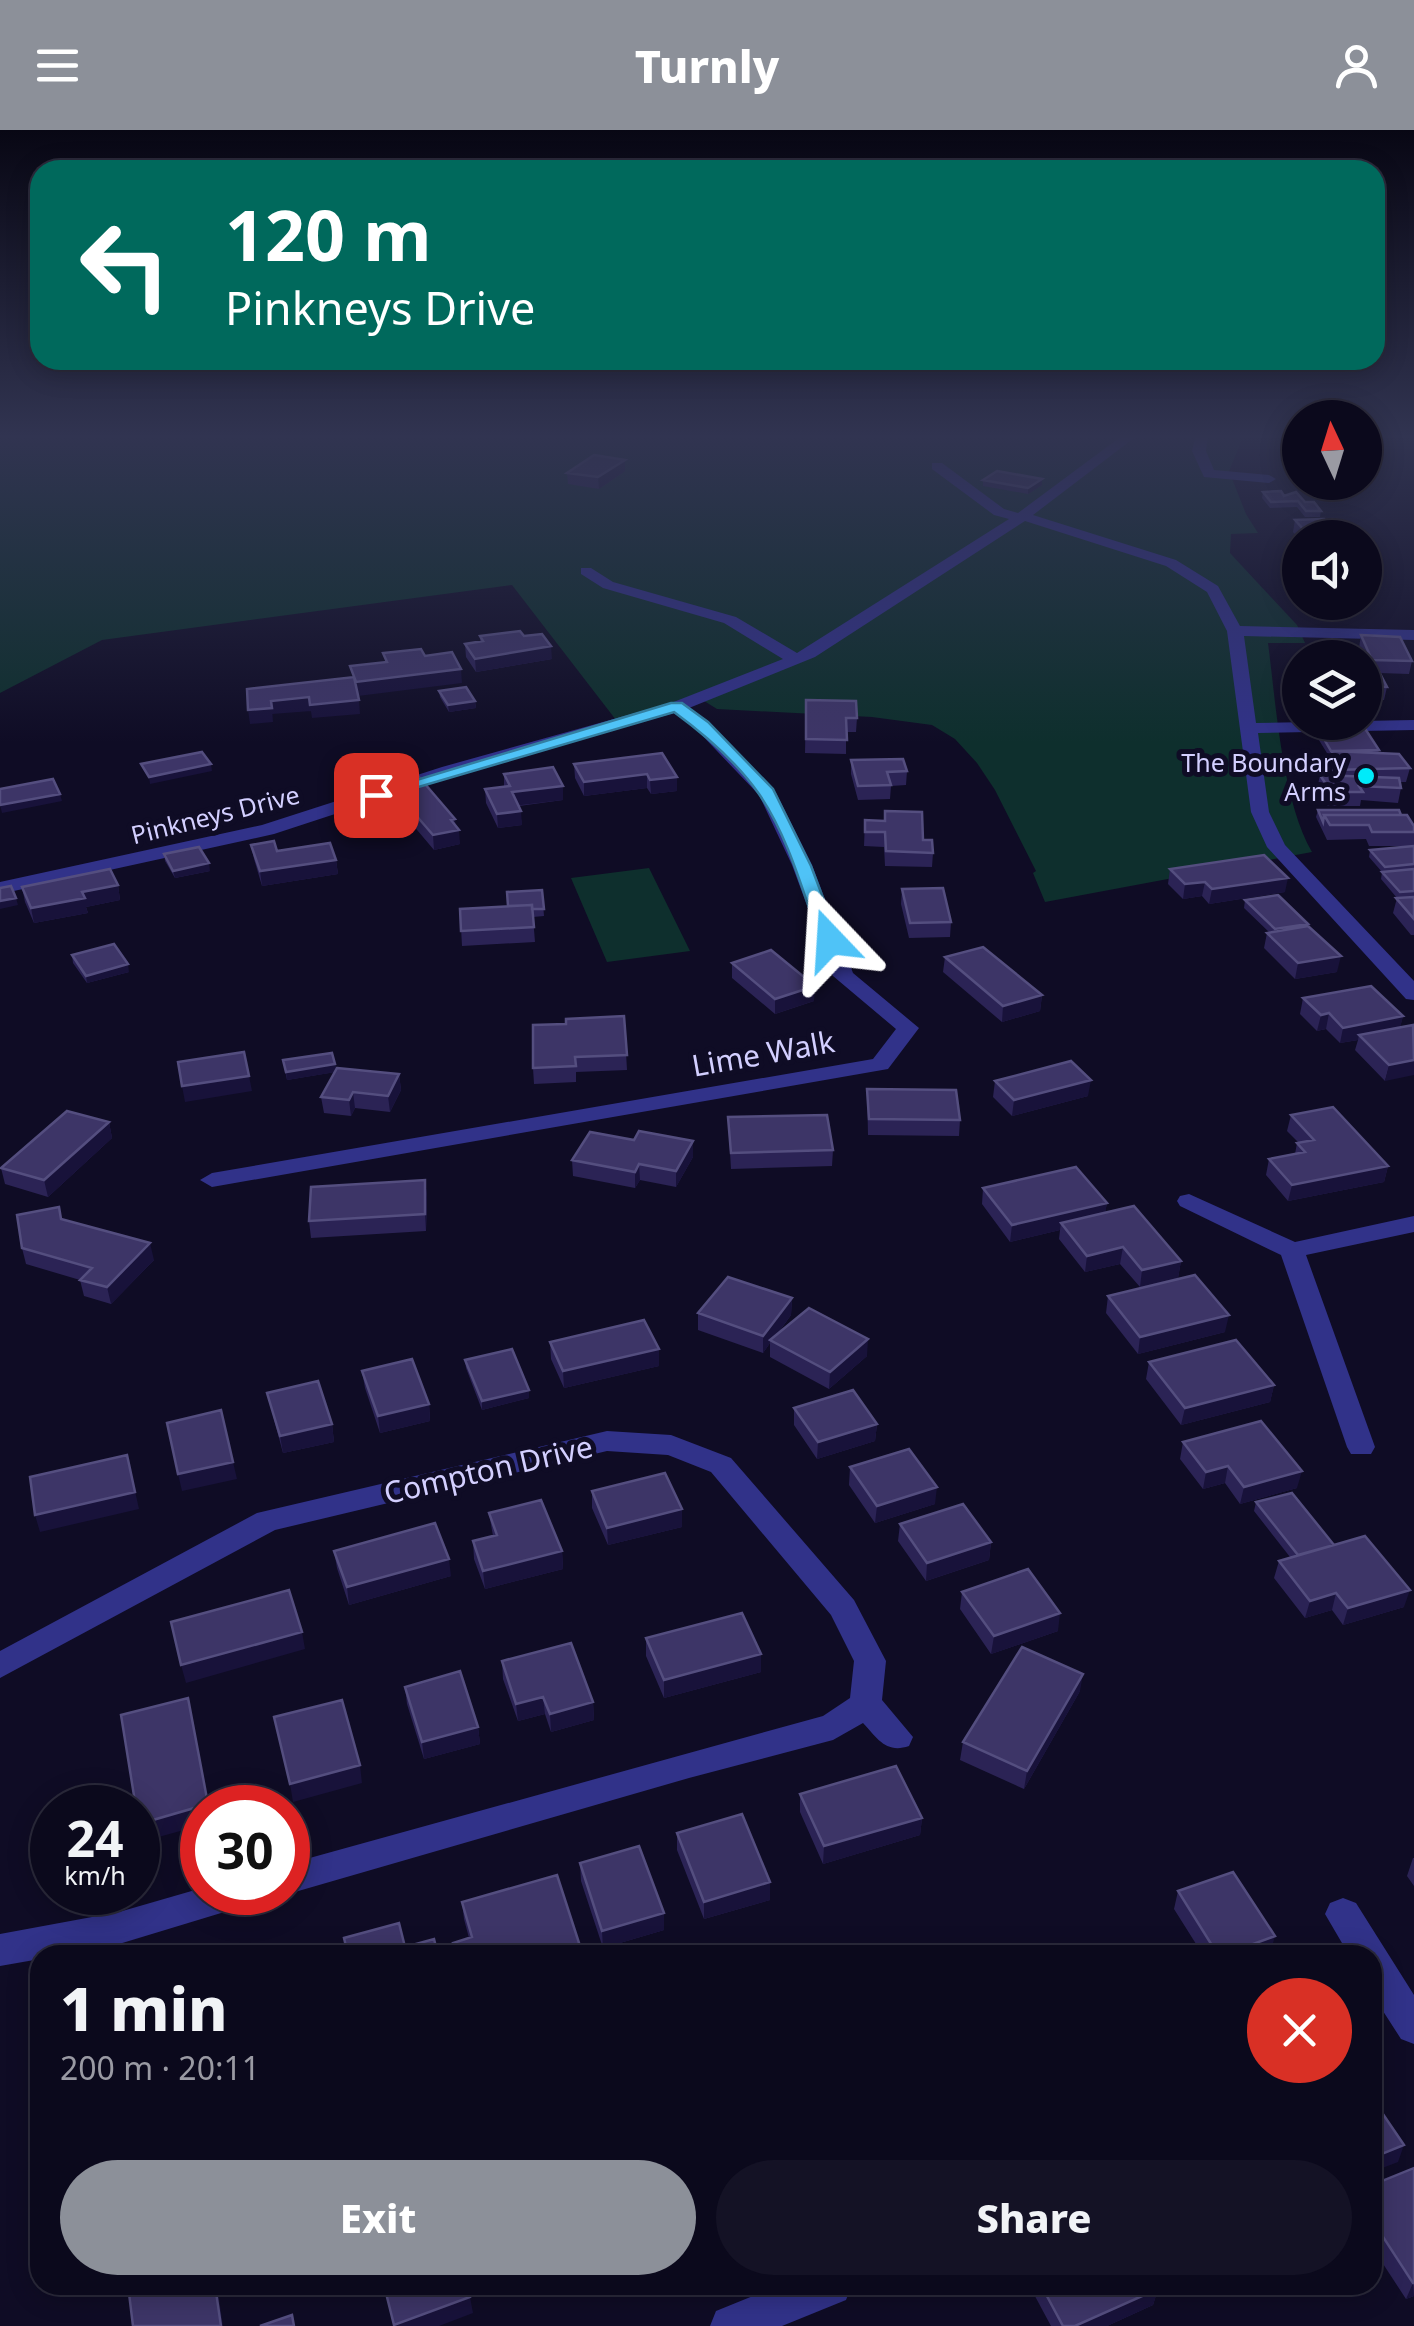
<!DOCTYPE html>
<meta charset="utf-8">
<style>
:root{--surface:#0b091c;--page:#141225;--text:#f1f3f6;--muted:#9a9aa3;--line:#2b2a3b;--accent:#8c9099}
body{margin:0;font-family:"Noto Sans",sans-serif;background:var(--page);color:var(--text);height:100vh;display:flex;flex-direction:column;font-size:38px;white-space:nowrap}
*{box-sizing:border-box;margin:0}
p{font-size:32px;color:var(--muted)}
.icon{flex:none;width:55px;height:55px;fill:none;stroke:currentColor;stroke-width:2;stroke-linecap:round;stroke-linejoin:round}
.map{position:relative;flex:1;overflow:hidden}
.details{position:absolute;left:30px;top:1815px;width:1352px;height:350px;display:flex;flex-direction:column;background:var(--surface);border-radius:30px;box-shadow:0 5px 25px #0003,0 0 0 2px var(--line)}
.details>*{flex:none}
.hud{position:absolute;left:30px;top:30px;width:1355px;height:210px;border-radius:30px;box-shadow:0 5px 25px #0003,0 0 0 2px var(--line);background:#00695c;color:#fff;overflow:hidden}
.needle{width:65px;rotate:356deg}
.fabs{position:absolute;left:1282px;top:270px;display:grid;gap:20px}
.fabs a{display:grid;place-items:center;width:100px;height:100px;border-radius:50%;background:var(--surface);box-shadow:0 5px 25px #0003,0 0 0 2px var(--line);font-size:50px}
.speed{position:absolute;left:30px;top:1655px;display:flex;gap:20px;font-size:50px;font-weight:700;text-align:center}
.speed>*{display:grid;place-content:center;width:130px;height:130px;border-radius:50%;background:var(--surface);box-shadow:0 5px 25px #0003,0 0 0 2px var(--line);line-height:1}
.speed small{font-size:25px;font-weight:400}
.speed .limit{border:15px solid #d22;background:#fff;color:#111}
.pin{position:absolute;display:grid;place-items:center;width:85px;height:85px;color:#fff;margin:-42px;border-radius:20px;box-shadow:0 5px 15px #0006}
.me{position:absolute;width:110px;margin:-55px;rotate:340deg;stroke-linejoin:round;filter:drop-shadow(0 0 8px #0008)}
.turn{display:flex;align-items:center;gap:35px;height:210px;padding:0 30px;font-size:45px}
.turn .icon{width:130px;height:130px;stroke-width:2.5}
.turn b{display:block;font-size:70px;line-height:85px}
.round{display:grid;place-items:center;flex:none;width:105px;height:105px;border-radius:52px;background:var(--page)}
.summary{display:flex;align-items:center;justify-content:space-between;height:170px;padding:0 30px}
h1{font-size:60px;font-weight:800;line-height:75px}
.button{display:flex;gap:20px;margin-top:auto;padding:20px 30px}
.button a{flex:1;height:115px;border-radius:60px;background:var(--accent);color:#fff;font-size:40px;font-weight:800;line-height:115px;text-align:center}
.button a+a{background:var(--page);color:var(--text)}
header{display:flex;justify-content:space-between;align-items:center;height:130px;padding:0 30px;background:var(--accent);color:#fff;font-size:45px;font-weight:800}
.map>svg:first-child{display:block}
</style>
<header><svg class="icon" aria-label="menu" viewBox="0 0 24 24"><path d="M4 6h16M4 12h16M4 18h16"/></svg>Turnly<svg class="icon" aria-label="person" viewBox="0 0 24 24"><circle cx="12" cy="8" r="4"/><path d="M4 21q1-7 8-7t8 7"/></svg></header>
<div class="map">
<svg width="1414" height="2196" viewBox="0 0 1414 2196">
<rect width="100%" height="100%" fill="#0f0c25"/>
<path fill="#0e2f2d" d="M0,305h1244l-15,36 17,43 12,19 -27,1 -1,19 67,72 8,18h-37c8,60 14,158 44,209l-267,50 -12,-29 3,-2 -41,-81 -18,-27 -22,-24 -23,-14 -60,-8 -155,-8 -16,-10 -85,21 -104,-135 -410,55 -102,53z
M649,738l41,83 -83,11 -36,-84z"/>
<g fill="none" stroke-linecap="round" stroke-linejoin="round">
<path fill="#313289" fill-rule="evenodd" d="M1123,305h15l-105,80 143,45 42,26 22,40 174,4v10l-170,-4 12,87 158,-3v10l-156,3 11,79 16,33 129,136v19l-8,-1 -139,-152 -16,-35 -24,-181 -20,-39 -41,-26 -141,-45 -210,136 -126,51 19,13 68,72 36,72 41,108 66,55 -31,41 -676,118 -12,-7 12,-7 661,-114 23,-30 -63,-53 -41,-111 -33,-70 -63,-66 -22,-16 -220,62 -180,59 -274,60v-12l262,-57 180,-58 229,-64 112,-44 -59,-36 -121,-35 -22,-14v-6h10l22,14 123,35 61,36 212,-134 -15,-4 -62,-46v-6h10l62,46 14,4z
M1196,305h12l-2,16 8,19 55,5 7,4 -7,4 -65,-6 -12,-26z
M1189,1064l106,48 119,-26v16l-108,23 69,192 -4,7h-20l-4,-7 -66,-192 -101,-49 -3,-5 3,-5z
M607,1301l64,4 60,23 123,142 32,61 -4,39 31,37 -4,9c-23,8 -32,-8 -46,-23l-30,17 -144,38 -401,116 -4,-2h4v-28l535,-148 27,-18 4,-37 -23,-46 -120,-143 -43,-17 -61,-4 -332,79 -275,148v-27l257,-138z
M202,1758v4h57l-5,11 -135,41 -79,11v4l-40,7v-32l119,-22z
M1343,1768l13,5 58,92v49l-13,-5 -29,-45v-39h-23l-24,-41 5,-11z
M780,2155h72l-6,15 -64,26h-72l6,-15z"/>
</g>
<path fill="#2b2355" d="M1282,312h18v26h-12l-8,-15z
M625,330v11l-26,18 -31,-5 -1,-11z
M1042,349v6l-14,9 -45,-8v-6z
M1304,352h24v3h-23z
M1263,362l21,4 21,6 16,9 -1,6h-15l-8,-10 -27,1 -8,-10z
M1295,390l48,18h-43v2l-7,-8z
M1361,505l51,26 -3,13 -29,-1 7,14 -3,13h-19v-34h2l-2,-8h-2l-4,-10z
M480,506h44l28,23 -76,13 -10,-15 -1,-13 15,-2z
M439,561l36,10 1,7 -27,4 -9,-15z
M1291,567h9v25h25v3l54,25 -1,3 32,15 -4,14h-6l1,6 -3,15 -37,-3 -1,6h-32l-11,-17 3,-14 10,1 -1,-11 1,-7 -16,-26 2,-7h1h-20l-7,-21z
M806,570l51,18 -1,14h-10v22l-41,-1z
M662,623l15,38 -26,3 -4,-6 -63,8 -9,-18 -1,-14z
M851,630l56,11 -1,14 -15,1 -1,13 -32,1 -7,-26z
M504,644l59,26 -44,6 3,19 -24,3 -12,-25 -1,-14 19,-2z
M389,654l67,42 4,18 -26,6 -44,-52z
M1318,680l83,5 13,11v109h-3l-18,-22 4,-15 -16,-19 1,-7 -13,-15 1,-7 42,-4h-43l-3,-7 -39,1 -11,-23z
M865,690l58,20 10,13 -1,14 -47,-1 -1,-19 -20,-1z
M251,715l26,6 59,9 2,14 -76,12 -8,-27z
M164,724l46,17 -35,7 -10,-17z
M1170,739l115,23 -76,12 -7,-8 -19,3 -15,-15z
M118,755l2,15 -34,7 2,6 -54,10 -9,-21 -3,-15z
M902,759l49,33 -1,15 -41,1 -8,-34z
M542,760l2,26 -11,1 2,25 -73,4 -2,-37 48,-3z
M1245,770l63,26 29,46 -42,7 -31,-31 3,-15h3l-26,-25z
M72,825l57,17 -42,11 -14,-20z
M945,827l97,38 -2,16 -38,11 -59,-50z
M732,833l82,38 -39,13 -43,-36z
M1303,868l100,18 -18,65 -30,-31 3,-10 -18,3 -14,-14 -9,2 -17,-17z
M624,886l3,54 -51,2v10l-42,2 -1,-16z
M283,930l52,4 1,6 63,4 2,16 -11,22 -35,-4 -4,8 -27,-3 -3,-16 14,-25 -48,8z
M995,951l93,15 -76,20 -19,-19z
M867,959l93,31 -1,16 -91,-1z
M1291,985l97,51 -4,16 -96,19 -22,-26 3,-16 26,-5 2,-11h2l-12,-12z
M728,987l105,33 -1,16 -101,3z
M109,992l3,16 -64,59 -43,-13 -4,-16z
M634,1010l59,1v16l-17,30 -36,-7 -5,8 -62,-12 -1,-16z
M425,1050l2,17 -1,34 -115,7 -2,-17z
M983,1058l124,15 -2,9 76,49 -3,17 -38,9 -20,-23 -35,8 -26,-33 1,-9 -50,12 -28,-38z
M62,1090l92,40 -43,44 -27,-8 -4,-16 -54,-16 -4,-16z
M1108,1166l117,36 -87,22 -32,-41z
M792,1168l-1,17 -15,21 91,20 -38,33 -59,-32v-14l-7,10 -65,-23v-17z
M550,1212l109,7v17l-95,22 -13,-29z
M465,1230l64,38 -47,12 -16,-42z
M1149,1232l125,23 -4,17 -89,23 -35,-46z
M362,1241l67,33 1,17 -50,12 -15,-45z
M267,1263l65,31 2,18 -51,11z
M794,1278l83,16 -2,17 -58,18 -23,-34z
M1183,1312l114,46 -57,16 -15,-21 -22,6 -23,-30z
M850,1337l85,37 -60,19 -26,-38z
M592,1361l90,36 -74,18 -16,-37z
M1256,1372l78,43 70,62 -61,18 -11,-15 -27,8 -31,-40 5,-17 11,-4 -36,-46z
M489,1383l73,38 1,18 -78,20 -11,-30 -1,-18 20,-5z
M900,1394l91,18 -2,18 -63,21 -28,-40z
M334,1421l117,25 -102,29 -12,-37z
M962,1462l96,39 -67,23 -31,-45z
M646,1508l115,16v18l-97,26 -18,-42z
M502,1531l91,41 1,18 -43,12 -6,-18 -27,7 -15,-42z
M405,1557l73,40 2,17 -56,15 -17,-55z
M1080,1561l-56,98 -64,-29 3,-18z
M800,1664l122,24 -2,17 -97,29 -23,-52z
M677,1703l93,49v18l-66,19 -27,-69z
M1413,1728h1v28l-7,-10z
M580,1733l84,67 -61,18 -22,-67z
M1178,1761l92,63 -4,1h-63l-29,-46z
M462,1772l118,44 1,9h-126l-2,-12 16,-5 -5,-19z
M1414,2038v128l-8,3 -34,-52v-62z
M1029,2155h126l3,4 -5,16 -46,21h-56z"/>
<path fill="#18123a" d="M625,330v11l-26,18 -1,-12z
M1042,349v6l-14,9v-6z
M551,516l1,13 -76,13 -1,-13z
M461,539l1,14 -104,13 -2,-14z
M309,567l2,14 -39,3 -1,-13z
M359,570l1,14 -48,4 -2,-13z
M475,571l1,7 -27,4 -1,-7z
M272,578l1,14 -23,2 -2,-14z
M211,634l1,7 -62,13 -1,-7z
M647,644v14l-63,8v-14z
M677,647v14l-26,3 -1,-14z
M563,656v14l-50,6 -1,-14z
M60,664l2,7 -60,12 -2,-8z
M521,681l1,14 -24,3 -1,-14z
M455,689l1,11h3l1,14 -26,6 -1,-15 18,-15z
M336,730l2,14 -76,12 -2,-15z
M209,733l1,8 -35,7 -2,-7z
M1288,748l-3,14 -76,12 3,-15z
M1205,752l-3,14 -19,3 2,-15z
M118,755l2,15 -34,7 2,6 -54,10 -3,-15 51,-16z
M16,768l2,7 -18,4v-8z
M1308,794l-1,7 -33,5 1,-7z
M1341,826l-4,16 -42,7 3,-16z
M128,834l1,8 -42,11 -1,-7z
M815,856l-1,15 -39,13v-15z
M1042,865l-2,16 -38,11 1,-16z
M1329,883l-3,16 -9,2 4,-16z
M1403,886l-4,16 -40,3 -1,5 -18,3 3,-15z
M1414,929v16l-29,6 4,-16z
M335,934l1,8 -49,8 -1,-8z
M399,944l2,16 -11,22 -2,-16z
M249,946l3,15 -67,11 -3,-16z
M1091,950l-3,16 -76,20 2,-16z
M353,962l2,16 -4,8 -2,-16z
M109,992l3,16 -64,59 -4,-17z
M693,1011v16l-17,30v-16z
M639,1034l1,16 -5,8v-16z
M1388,1036l-4,16 -96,19 4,-16z
M425,1050l2,17 -1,34 -1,-17z
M1107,1073l-3,17 -43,3 -1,7 -50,12 2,-17z
M150,1113l4,17 -43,44 -4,-17z
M1123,1117l-3,17 -35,8 2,-16z
M1181,1131l-3,17 -38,9 2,-17z
M792,1168l-1,17 -19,26 -2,-1v3l-7,10v-17z
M1229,1185l-4,17 -87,22 2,-17z
M868,1209l-1,17 -38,33 1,-17z
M659,1219v17l-95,22 -1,-17z
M1274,1255l-4,17 -89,23 4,-17z
M529,1260v8l-47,12v-9z
M429,1274l1,17 -50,12 -2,-17z
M332,1294l2,18 -51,11 -3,-17z
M877,1294l-2,17 -58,18 1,-17z
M127,1325l12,54 -99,23 -5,-17z
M233,1332l4,17 -55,12 -4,-17z
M1228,1336l-3,17 -22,6 3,-17z
M1302,1341l-5,17 -57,16 4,-17z
M937,1357l-2,17 -60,19 2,-17z
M682,1379v18l-74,18 -1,-17z
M991,1412l-2,18 -63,21 1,-18z
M562,1421l1,18 -78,20 -2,-18z
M449,1429l2,17 -102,29 -2,-18z
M1410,1460l-6,17 -61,18 5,-17z
M1336,1463l-4,17 -27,8 5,-17z
M1060,1483l-2,18 -67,23 3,-18z
M302,1502l3,17 -119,34 -5,-18z
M761,1524v18l-97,26v-18z
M1083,1544l-3,17 -56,98 3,-18z
M543,1567l2,17 -27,7 -2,-17z
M593,1572l1,18 -43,12 -1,-18z
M192,1585l17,93h-7v17l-58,16 -5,-17z
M478,1597l2,17 -56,15 -2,-17z
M360,1635l2,18 -69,19 -3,-18z
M922,1688l-2,17 -97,29 1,-18z
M770,1752v18l-66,19v-17z
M664,1783v17l-61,18 -1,-17z
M1275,1806l-5,18 -4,1h-43z
M580,1816l1,9h-31z
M1404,2015l-6,17 -26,10v-14z
M1413,2153l1,13 -8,3z
M215,2155h2l6,41h-2z
M1158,2159l-5,16 -46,21h-32z
M470,2167l3,16 -34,13h-44z"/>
<path fill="#3d3567" stroke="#544e7f" stroke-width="2.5" d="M1282,312h18v14h-10z
M594,325l31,5 -27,17 -31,-4z
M997,341l45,8 -14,9 -45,-8z
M1281,361l3,5 12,-4 9,10h9l7,9h-15l-8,-10 -27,1 -8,-10z
M1324,389l19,19h-32l-16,-18z
M520,501l4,5 18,-2 9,12 -76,13 -10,-15 18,-3 -3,-5z
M1361,505l39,2 12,24 -40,-1z
M421,519l4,7 27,-4 9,17 -105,13 -6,-16 37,-4 -4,-9z
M1365,536h11l11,21 -22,-1z
M354,547l5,23 -49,5 -1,-8 -38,4 1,7 -24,2 -1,-21z
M466,557l9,14 -27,4 -9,-14z
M1291,567h9v21h-1z
M806,570l50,1 1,17h-11l1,22 -41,-1z
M1362,594l17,26 -48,1 -15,-26z
M1332,621l67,3 11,14 -77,2z
M202,622l9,12 -62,13 -8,-13z
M662,623l15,24 -27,3 -3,-6 -63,8 -10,-18z
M903,629l4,12 -20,1 4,13 -33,1 -7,-26z
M553,637l10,19 -51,6 9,19 -24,3 -12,-25 25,-3 -6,-12z
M1320,645l79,3 2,10 -42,-2 4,6h-32z
M419,647l36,42 -4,1 8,10 -26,5 -44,-51z
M53,649l7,15 -60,11v-16z
M1318,680h81l2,5h-77l-1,7z
M885,681l37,1 1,28h9l1,13 -47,-2 -1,-19h-20v-12l20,1z
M1324,685h83l7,11v6h-42l-3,-7h-39z
M274,711l3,10 53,-8 6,17 -76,11 -9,-26z
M1414,716v18l-29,3 -15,-17z
M199,717l10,16 -36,8 -9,-17z
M1264,725l24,23 -76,11 -7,-7 -20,2 -15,-15z
M110,739l8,16 -36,7 3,6 -54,10 -9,-21z
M1414,739v22l-14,1 -18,-20z
M11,756l5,12 -16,3v-13z
M943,758l8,34 -41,1 -8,-34z
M542,760l2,19h-12v-4l-24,1 -1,-14z
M1278,765l30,29 -33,5 -30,-29z
M1414,767v22l-18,-21z
M532,775l2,22 -73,4 -1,-22z
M1308,796l33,30 -43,7 -31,-30z
M114,814l14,20 -42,12 -14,-21z
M983,817l59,48 -39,11 -58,-49z
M771,820l44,36 -40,13 -43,-36z
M1371,856l32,30 -60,12 -14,-15 -8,2 -18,-17z
M624,886l3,39 -52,2 1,9 -43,2v-43l33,-1v-5z
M1413,895l1,35 -25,5 -30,-30z
M244,922l5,24 -67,10 -4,-24z
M332,923l3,11 -49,8 -3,-12z
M1071,931l20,19 -77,20 -19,-19z
M337,938l62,6 -11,22 -35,-4 -4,8 -28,-3z
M867,959l89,1 4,30 -91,-1z
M1333,977l55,59 -96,19 -23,-26 36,-7 -8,-9 17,-3 -23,-25z
M67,981l42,11 -65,58 -43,-12z
M827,985l6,35 -102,3 -3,-36z
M639,1001l54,10 -17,30 -37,-7 -4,8 -63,-12 18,-28 44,8z
M1076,1037l31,36 -95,22 -29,-37z
M425,1050v34l-116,7 2,-34z
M1134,1076l47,55 -39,9 -19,-23 -36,9 -26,-33z
M59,1077l2,12 89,24 -43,44 -27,-7 12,-12 -70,-20 -5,-33z
M1195,1145l34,40 -89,22 -32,-41z
M728,1147l64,21 -29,38 -65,-23z
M809,1178l59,31 -38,33 -60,-32z
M644,1190l15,29 -96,22 -13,-29z
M1236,1210l38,45 -89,23 -36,-46z
M512,1219l17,41 -47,11 -17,-41z
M412,1229l17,45 -51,12 -16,-45z
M318,1251l14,43 -52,12 -13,-43z
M853,1260l24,34 -59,18 -24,-34z
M221,1280l12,52 -55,12 -11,-51z
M1261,1291l41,50 -58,16 -16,-21 -22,6 -23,-30z
M909,1319l28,38 -60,19 -27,-39z
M127,1325l8,37 -100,23 -5,-38z
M665,1343l17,36 -75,19 -15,-37z
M1292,1363l42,52 -36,10 -42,-53z
M541,1370l21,51 -79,20 -10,-30 24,-6 -8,-22z
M963,1374l28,38 -64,21 -27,-39z
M435,1393l14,36 -102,28 -13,-36z
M1365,1406l45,54 -62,18 -12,-15 -26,8 -31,-40z
M1028,1439l32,44 -66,23 -32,-44z
M289,1460l13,42 -121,33 -10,-43z
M742,1483l19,41 -97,26 -18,-42z
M571,1513l22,59 -43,12 -7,-17 -27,7 -14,-43z
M1022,1517l61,27 -56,97 -64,-29z
M460,1541l18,56 -56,15 -17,-55z
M188,1568l20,106 -69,20 -1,-16h-2l-15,-93z
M342,1570l18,65 -70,19 -16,-67z
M896,1636l26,52 -98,28 -24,-52z
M742,1684l28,68 -66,20 -27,-69z
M639,1716l25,67 -62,18 -22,-68z
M1233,1742l42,64 -52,19h-5l-40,-64z
M557,1745l23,71 -30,9h-93l-4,-12 19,-6 -10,-35z
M399,1793l6,24 29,-8 4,16h-90l-4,-17z
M1372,1968l32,47 -32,13z
M1414,2038v115h-1l-41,-63v-35z
M128,2155h87l6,41h-88z
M384,2155h83l3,12 -76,28z
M1041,2155h114l3,4 -83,37h-12z
M292,2185l2,11h-34z"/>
<linearGradient id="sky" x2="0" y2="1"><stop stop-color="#080714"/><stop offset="0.5" stop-color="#313451"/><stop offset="1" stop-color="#313451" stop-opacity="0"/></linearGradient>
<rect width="1414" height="613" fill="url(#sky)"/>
<path fill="#4fc3f7" stroke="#337fa1" stroke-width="2.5" d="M671,573h11l26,19 65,67 38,77 28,74 -3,3 -6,2 -10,-5c-17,-48 -32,-104 -61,-146 -21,-30 -55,-60 -85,-82l-293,86 -14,-3z"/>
<circle fill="#00ebfa" stroke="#0f0c25" stroke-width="4" cx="1366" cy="646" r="10"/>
<g text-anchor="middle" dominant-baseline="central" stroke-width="10" stroke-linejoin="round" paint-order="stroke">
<g font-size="25" fill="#d3cfff" stroke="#0f0c25" text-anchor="end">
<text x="1346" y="632">The Boundary<tspan x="1346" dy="29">Arms</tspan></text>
</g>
<g font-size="25" fill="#d3cfff" stroke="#0f0c25">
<text transform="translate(215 684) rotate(-14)">Pinkneys Drive</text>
</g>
<g font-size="30" fill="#d3cfff" stroke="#0f0c25">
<text transform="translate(763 923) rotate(-10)">Lime Walk</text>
<text transform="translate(488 1339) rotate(-13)">Compton Drive</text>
</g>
</g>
</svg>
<div class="fabs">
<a><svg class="needle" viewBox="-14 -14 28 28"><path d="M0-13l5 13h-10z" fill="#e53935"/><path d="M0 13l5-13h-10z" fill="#9a9aa3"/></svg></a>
<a><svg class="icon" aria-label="sound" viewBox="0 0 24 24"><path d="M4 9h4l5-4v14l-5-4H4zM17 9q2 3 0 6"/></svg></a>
<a><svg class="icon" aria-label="layers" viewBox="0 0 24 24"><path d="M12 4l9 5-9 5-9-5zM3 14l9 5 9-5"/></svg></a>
</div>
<div class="speed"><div>24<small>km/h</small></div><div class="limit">30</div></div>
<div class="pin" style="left:376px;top:665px;background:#d93025"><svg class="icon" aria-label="arrive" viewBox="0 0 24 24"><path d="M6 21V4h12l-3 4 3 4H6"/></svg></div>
<svg class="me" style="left:830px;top:810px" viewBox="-20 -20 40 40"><path d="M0-17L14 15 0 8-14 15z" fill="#4fc3f7" stroke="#fff" stroke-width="4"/></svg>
<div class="hud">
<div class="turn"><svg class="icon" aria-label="left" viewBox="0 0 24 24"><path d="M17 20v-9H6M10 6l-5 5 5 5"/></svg><div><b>120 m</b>Pinkneys Drive</div></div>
</div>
<section class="details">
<div class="summary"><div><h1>1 min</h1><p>200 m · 20:11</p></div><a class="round" style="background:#d93025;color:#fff"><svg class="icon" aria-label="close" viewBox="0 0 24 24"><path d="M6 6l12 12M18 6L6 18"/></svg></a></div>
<div class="button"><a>Exit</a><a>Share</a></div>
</section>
</div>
